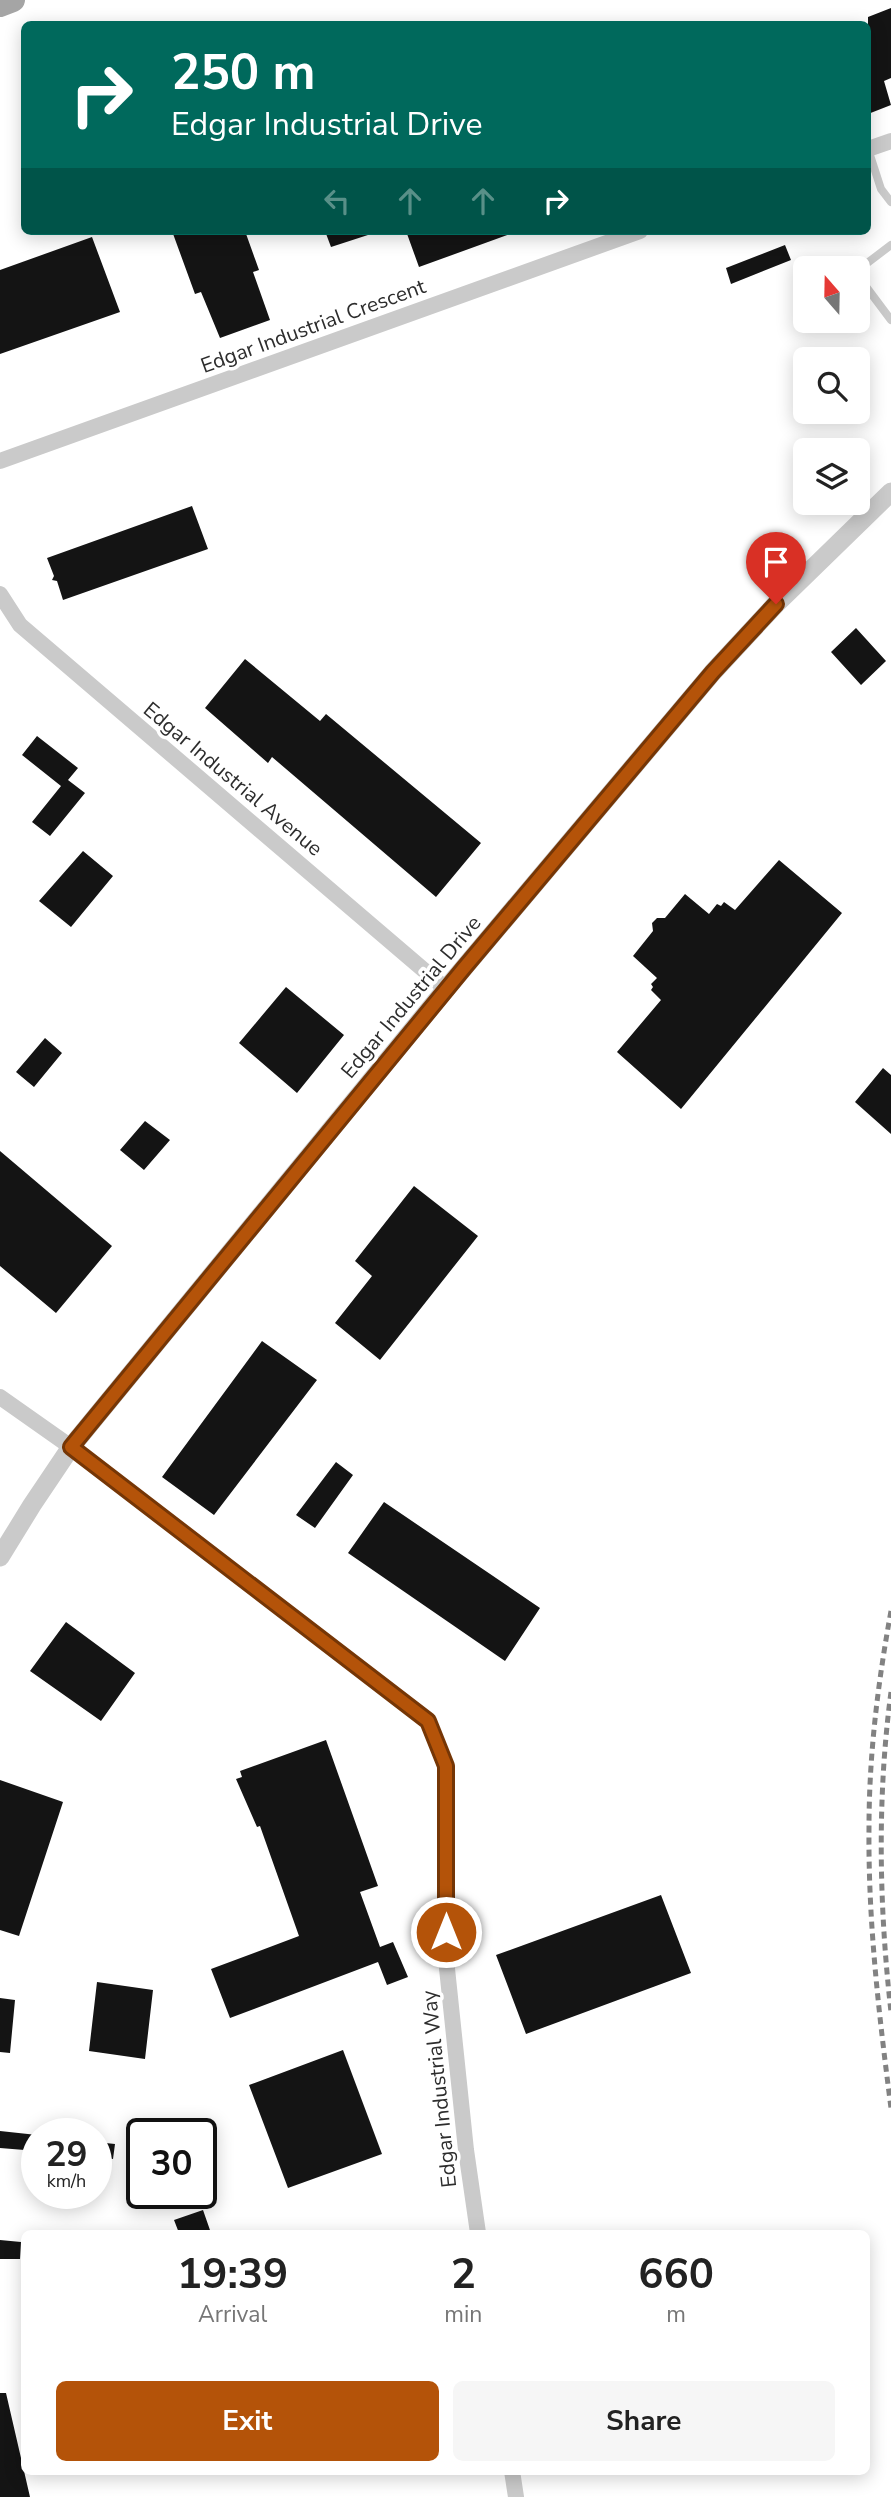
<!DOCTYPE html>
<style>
:root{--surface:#fff;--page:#f6f6f6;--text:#222;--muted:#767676;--accent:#b45309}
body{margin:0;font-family:"Nunito Sans",sans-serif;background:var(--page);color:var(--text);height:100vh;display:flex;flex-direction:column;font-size:26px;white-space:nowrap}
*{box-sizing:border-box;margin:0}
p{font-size:23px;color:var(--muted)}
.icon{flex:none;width:38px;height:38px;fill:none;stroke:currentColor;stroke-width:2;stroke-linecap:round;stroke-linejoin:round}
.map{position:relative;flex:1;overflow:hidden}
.drawer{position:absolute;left:21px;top:2230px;width:849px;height:245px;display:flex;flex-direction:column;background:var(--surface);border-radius:10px;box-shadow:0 4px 18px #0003}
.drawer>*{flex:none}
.hud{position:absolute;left:21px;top:21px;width:850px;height:214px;border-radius:10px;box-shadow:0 4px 18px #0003;background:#00695c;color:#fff;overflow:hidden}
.needle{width:46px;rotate:340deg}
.fabs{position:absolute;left:793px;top:256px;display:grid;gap:14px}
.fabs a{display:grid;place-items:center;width:77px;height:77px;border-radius:10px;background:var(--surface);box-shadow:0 4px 18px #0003;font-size:35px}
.speed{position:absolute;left:21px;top:2118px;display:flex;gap:14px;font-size:35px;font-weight:700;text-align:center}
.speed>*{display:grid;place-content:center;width:91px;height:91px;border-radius:50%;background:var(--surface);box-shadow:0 4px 18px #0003;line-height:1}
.speed small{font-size:18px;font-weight:400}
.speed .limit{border:4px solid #111;border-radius:10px;background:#fff;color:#111}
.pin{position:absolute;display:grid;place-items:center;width:60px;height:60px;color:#fff;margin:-72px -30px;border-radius:50% 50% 50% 0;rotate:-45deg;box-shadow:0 0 7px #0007}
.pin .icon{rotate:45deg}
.me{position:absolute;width:77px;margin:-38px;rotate:0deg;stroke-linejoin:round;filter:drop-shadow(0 0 5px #0008)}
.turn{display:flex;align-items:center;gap:24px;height:147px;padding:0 35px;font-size:32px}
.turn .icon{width:91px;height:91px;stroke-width:2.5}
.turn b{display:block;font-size:49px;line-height:60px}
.lanes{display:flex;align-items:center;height:66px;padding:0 35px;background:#0003;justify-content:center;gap:35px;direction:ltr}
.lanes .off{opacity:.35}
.eta{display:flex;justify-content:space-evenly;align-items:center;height:119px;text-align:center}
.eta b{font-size:42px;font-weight:700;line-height:49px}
.primary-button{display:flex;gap:14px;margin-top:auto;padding:14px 35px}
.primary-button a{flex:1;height:80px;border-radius:10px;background:var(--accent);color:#fff;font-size:28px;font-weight:700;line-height:80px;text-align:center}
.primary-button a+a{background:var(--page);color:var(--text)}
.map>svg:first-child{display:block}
</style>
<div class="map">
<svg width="891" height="2497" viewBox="0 0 891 2497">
<rect width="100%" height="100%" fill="#fff"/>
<path fill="#141414" d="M891,8v70l-7,3 7,24 -23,9v-97z
M172,231h73l14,39 -6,2 17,48 -50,18 -19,-46 -6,2z
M325,231h45l1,3 -40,13z
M406,231h107v2l-94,34z
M92,237l28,75 -120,42v-84z
M785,245l6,15 -60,24 -5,-16z
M192,506l16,43 -145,51 -6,-19 -5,-1 2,-4 -7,-18z
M856,628l30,33 -25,24 -30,-33z
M245,659l75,62 6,-7 155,129 -45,54 -164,-140 -4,6 -63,-55z
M37,736l41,32 -10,12 17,13 -35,43 -18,-14 29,-36 -39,-31z
M83,851l30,25 -42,51 -32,-26z
M779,860l63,53 -161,196 -64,-57 44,-52 -10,-10 2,-3 -2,-3 6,-6 -24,-22 20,-25 -1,-8 5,-5h8l20,-24 24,20 8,-10 4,2 3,-4 11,8z
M286,987l58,48 -47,58 -58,-50z
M45,1038l17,15 -28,34 -18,-15z
M883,1068l8,7v59l-36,-32z
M145,1121l25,19 -26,30 -24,-20z
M0,1151l112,95 -56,67 -56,-47z
M414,1186l64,50 -98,124 -45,-37 37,-47 -17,-15z
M262,1341l55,39 -103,135 -52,-38z
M336,1462l17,13 -38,53 -19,-13z
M384,1502l156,106 -35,53 -157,-108z
M66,1622l69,51 -34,48 -71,-50z
M326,1740l52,146 -18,6 20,55 13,-5 15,35 -21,8 -9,-23 -148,56 -19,-49 88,-33 -39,-110 -3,1 -21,-48 6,-2 -2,-6z
M0,1780l63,22 -44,134 -19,-6z
M661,1895l30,78 -165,61 -30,-79z
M97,1982l56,8 -8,69 -56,-8z
M0,1998l15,2 -5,53 -10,-1z
M343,2050l39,104 -94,34 -39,-103z
M0,2131l37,4v16l-37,-3z
M96,2142l19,2 -2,15 -17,-2z
M203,2210l8,23h-32l-5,-13z
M0,2240l21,2 -1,17h-20z
M0,2393h6l24,104h-30z"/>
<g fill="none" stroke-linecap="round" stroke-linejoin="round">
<path stroke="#cacaca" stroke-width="8" d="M868,149l13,40 10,13
M858,270l33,-25
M858,276l33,44"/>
<path stroke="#cacaca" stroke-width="16" d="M868,149l23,-8
M0,461l640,-230
M0,594l20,31 426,364
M0,1397l71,50 357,274 18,45v193l20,191 12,83
M512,2471l4,26"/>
<path stroke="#cacaca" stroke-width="19" d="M0,1557l32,-52 39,-58 375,-458 267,-317 63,-68 115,-112"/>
<path stroke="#a5a5a5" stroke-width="24" d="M0,5l13,-5"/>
<path stroke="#828282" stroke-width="5" stroke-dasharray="7 5" stroke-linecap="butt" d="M891,1611c-13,71 -22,144 -22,216 -1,95 10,188 22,281
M891,1692c-14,105 -12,214 0,320"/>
</g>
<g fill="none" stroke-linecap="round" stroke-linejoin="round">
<defs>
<path id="route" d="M446,1932v-166l-18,-45 -357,-274 393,-479 249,-296 63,-68"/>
</defs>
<use href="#route" stroke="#753606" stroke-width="18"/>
<use href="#route" stroke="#b45309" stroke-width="12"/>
</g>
<g text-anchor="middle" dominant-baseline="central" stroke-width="7" stroke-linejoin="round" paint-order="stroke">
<g font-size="21" fill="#2d2d2d" stroke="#fff">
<text transform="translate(313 326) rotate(-20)">Edgar Industrial Crescent</text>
<text transform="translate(233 779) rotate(40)">Edgar Industrial Avenue</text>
<text transform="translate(411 997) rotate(-50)">Edgar Industrial Drive</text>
<text transform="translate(439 2089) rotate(-96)">Edgar Industrial Way</text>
</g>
</g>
</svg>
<div class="fabs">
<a><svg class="needle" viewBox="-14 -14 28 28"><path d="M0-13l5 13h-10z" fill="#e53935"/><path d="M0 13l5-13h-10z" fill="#767676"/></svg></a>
<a><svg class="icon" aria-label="search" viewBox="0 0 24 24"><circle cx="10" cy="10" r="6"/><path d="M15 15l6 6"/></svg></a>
<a><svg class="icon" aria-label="layers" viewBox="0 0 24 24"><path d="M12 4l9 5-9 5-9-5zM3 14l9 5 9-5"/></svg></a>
</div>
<div class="speed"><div>29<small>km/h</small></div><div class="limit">30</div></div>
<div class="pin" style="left:776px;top:604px;background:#d93025"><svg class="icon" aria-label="arrive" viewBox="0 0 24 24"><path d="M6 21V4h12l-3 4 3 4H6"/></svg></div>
<svg class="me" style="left:446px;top:1932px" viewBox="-20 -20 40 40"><circle r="17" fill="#b45309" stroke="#fff" stroke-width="3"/><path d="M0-11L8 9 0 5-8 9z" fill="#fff"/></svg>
<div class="hud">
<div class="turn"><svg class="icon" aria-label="right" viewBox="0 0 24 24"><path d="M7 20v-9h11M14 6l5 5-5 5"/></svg><div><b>250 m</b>Edgar Industrial Drive</div></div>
<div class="lanes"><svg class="icon off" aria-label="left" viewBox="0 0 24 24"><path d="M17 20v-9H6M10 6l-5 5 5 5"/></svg><svg class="icon off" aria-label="ahead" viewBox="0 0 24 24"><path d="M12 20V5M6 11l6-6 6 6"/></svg><svg class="icon off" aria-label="ahead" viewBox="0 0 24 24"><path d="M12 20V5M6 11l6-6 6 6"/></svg><svg class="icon" aria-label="right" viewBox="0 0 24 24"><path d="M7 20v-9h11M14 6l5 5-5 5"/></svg></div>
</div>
<section class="drawer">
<div class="eta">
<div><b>19:39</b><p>Arrival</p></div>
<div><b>2</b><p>min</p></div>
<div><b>660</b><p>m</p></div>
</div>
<div class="primary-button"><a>Exit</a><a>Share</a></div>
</section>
</div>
